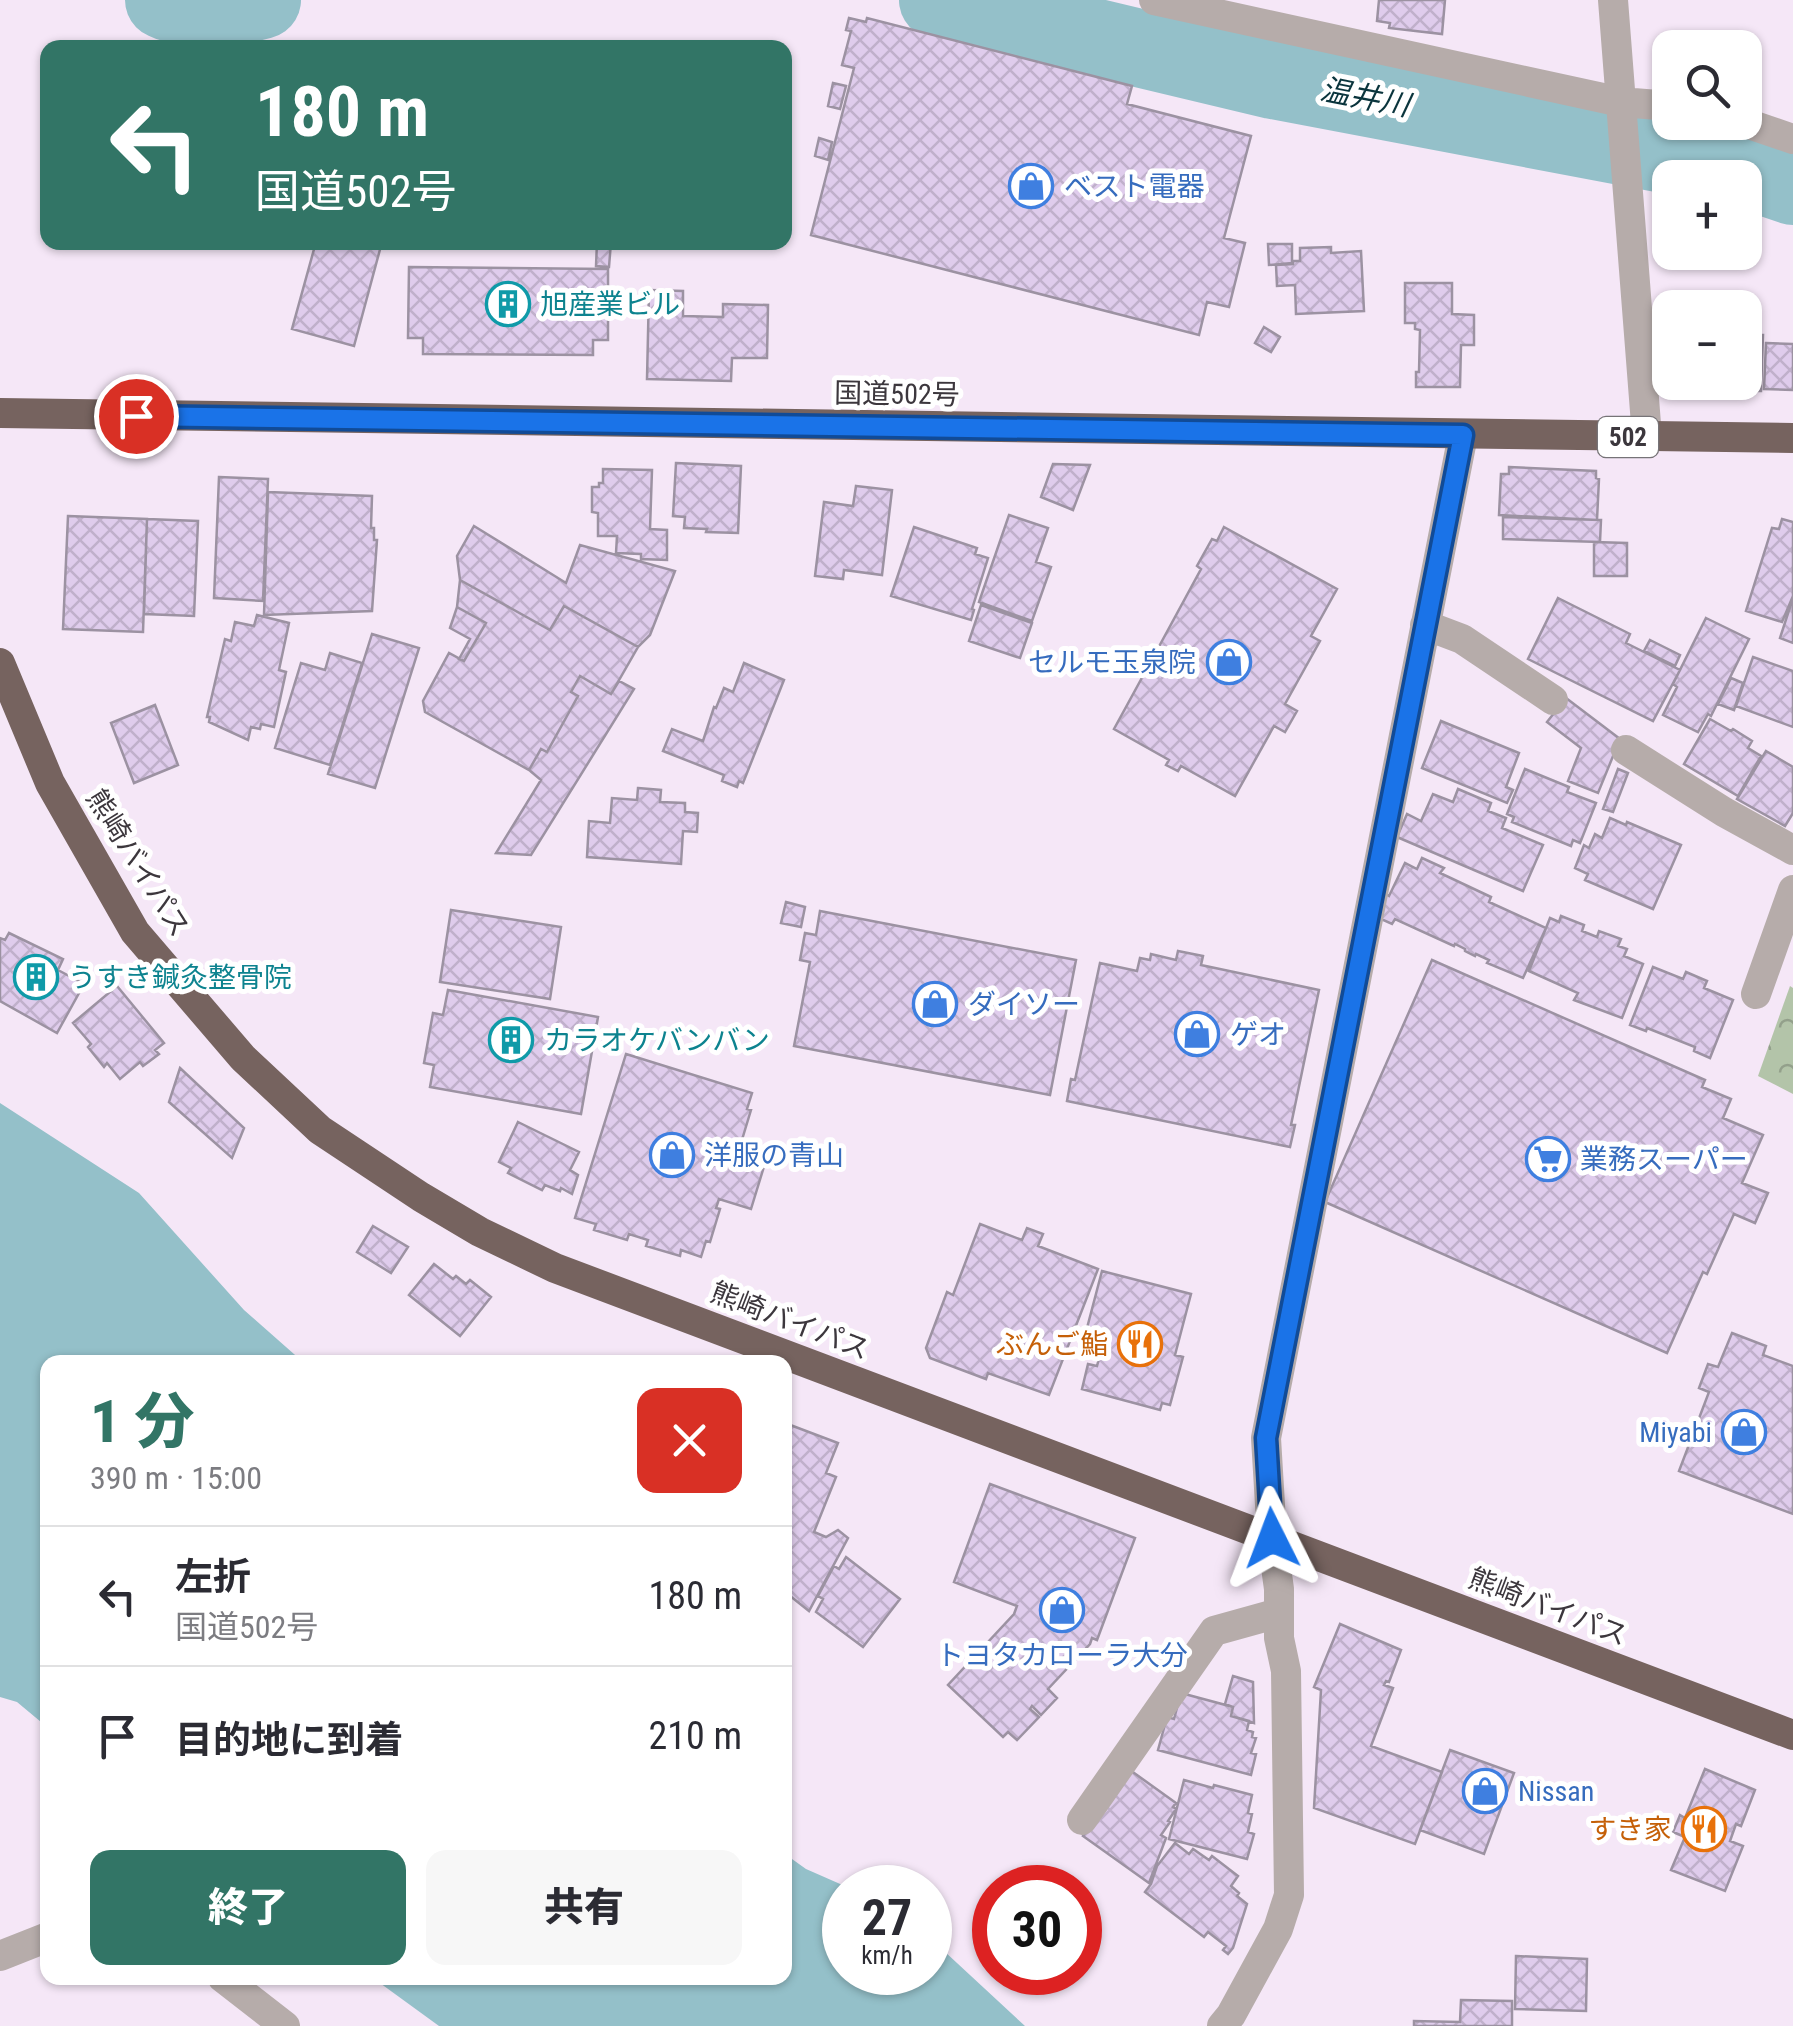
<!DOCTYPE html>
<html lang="ja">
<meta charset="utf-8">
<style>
:root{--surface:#fff;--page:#f7f7f7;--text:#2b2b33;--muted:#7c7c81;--line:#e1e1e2;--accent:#327566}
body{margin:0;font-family:"Roboto Condensed","Noto Sans JP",sans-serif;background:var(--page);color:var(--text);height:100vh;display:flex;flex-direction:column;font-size:38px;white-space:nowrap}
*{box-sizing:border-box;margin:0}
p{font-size:32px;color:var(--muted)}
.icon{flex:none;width:55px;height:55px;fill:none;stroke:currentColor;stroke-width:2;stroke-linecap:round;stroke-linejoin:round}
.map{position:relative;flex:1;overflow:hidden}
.details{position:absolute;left:40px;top:1355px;width:752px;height:630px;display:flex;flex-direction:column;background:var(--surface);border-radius:20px;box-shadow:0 2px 8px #0004}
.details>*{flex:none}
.guide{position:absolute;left:40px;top:40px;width:752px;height:210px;border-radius:20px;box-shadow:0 2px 8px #0004;background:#327566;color:#fff;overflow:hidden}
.tools{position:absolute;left:1652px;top:30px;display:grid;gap:20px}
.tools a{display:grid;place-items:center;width:110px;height:110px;border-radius:20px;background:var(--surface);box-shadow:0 2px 8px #0004;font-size:50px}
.speed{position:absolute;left:822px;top:1865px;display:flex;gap:20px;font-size:50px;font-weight:700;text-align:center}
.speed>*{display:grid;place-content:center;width:130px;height:130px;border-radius:50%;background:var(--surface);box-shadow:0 2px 8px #0004;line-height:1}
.speed small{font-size:25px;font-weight:400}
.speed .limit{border:15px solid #d22;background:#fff;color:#111}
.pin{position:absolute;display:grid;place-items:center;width:85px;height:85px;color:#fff;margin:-42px;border:5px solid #fff;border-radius:50%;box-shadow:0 2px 10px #0007}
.me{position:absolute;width:110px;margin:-55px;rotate:357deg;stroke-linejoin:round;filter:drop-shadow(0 0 8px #0008)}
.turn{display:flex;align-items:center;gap:35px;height:210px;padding:0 50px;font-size:45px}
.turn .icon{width:130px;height:130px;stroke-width:2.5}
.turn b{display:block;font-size:70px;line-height:85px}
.round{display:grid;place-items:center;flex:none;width:105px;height:105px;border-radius:20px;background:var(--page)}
.summary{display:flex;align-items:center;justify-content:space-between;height:170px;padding:0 50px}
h1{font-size:60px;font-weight:800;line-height:75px;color:var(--accent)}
.primary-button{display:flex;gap:20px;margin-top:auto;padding:20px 50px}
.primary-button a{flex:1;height:115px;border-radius:20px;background:var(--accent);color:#fff;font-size:40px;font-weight:800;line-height:115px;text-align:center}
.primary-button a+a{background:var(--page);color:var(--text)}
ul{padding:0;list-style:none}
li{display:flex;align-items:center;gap:30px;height:140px;padding:0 50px;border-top:2px solid var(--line)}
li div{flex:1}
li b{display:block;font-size:38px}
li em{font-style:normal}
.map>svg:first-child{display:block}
</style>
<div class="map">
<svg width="1793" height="2026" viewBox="0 0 1793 2026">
<defs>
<pattern id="forest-crowns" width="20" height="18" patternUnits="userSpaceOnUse" patternTransform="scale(2.5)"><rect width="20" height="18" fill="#b3c4a9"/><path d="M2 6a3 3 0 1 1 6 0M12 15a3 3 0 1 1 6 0" fill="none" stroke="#93a08b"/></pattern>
<pattern id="building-cross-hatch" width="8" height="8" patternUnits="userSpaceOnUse" patternTransform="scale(2.5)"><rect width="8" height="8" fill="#dfccec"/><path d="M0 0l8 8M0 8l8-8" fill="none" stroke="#c0b0cb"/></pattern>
</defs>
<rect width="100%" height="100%" fill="#f5e7f7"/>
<path fill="url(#forest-crowns)" d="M1790,986l3,2v106l-35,-18z"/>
<path fill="#94c0c9" d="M0,1103l139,90 105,117 59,52h-255l-1,365 -30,-25 -17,-5z
M785,1854l21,15 41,18 -2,1v84h85v-34l95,88h-586l-66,-48h412z"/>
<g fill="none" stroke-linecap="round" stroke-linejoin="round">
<path stroke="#94c0c9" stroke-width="78" d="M164,0l7,3h79l12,-3
M938,0l335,80 470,89 50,17"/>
</g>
<path fill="url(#building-cross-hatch)" stroke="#9c92a2" stroke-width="2.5" d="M1379,0h66l-3,34 -53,-6 1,-5 -13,-2z
M849,18l17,4 1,-4 265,68 -5,18 124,32 -27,102 21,5 -16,64 -22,-5 -8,33 -388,-100 43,-167 -12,-3 9,-34 -5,-1z
M833,83l13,3 -6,23 -12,-3z
M819,138l13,4 -4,18 -13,-4z
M316,242h66l-28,104 -62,-17z
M597,242h14l-2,25 -13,-1z
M1268,244h24v19l-23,2z
M1331,247v6l30,-2 3,60 -68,3 -1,-29 -18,1 -1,-21 17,-1v-3h7v-13z
M409,267l199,2v71h-15v15l-170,-1v-16h-15z
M1405,283h47v31l22,1v30h-13l-1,42h-44v-15h3l1,-42 -5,-1v-6h-10z
M649,290l34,1v25l40,1v-13l45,1 -1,53h-35l-1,23 -84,-2z
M1655,317h10l-2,55h-5l1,-15 -5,-1z
M1668,319h2v63h39v10l-46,-2 2,-62 2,1z
M1264,327l16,10 -9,15 -16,-9z
M1745,335h18l-2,56h-37l1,-9h20z
M1766,343l27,1v46l-29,-1z
M676,463l65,3 -3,67 -32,-1 1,-3 -23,-1 1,-11 -12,-1z
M1053,464l37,1 -17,45 -32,-13z
M1509,467l87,4v7l3,1 -2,41 -98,-5 2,-41h8z
M603,469l49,1 -2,59 17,1v30l-26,-1v-5l-25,-1 1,-17h-19v-23l-6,-1v-25h7v-4h4z
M219,477l49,2 -5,122 -49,-3z
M856,486l36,4 -10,85 -38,-5 -1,9 -28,-3 9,-74 29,4z
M268,492l104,4 -1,32h3v12h3l-5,71 -108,4z
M1009,515l39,13 -12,34 15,5 -19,54 -53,-19z
M68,516l79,3 -4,113 -80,-3z
M1503,517l98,3 -1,22 -97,-3z
M147,519l51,2 -4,95 -50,-2z
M1782,519l11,3v74l-11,26 -36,-11 26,-83 7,1z
M474,526l92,57 14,-38 95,26 -25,64 -12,12 -74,-41 -14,24 -90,-50 -3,-24z
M914,527l63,21 -2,6 13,4 -16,51 2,1 -3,10 -80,-24z
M1224,527l113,62 -26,47 9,5 -35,63 12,7 -12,21 -11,-6 -39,70 -54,-30 -3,5 -12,-6 3,-5 -55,-31 36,-66 -2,-2 6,-11 2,2 45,-83 -4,-3 15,-27 5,2z
M1594,542l33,1v33h-33z
M460,580l90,50 14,-24 74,41 -27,47 -31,-18 -9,16 7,4 -31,56 -6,-3 -12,21 -104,-58 -2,-11 26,-48 15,8 22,-38 -29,-16z
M1558,598l72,36 -4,9 54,27 -27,51 -125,-62z
M1793,598v45l-13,-5z
M981,605l51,18 -12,35 -51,-17z
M457,607l29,16 -22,38 -5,-2 11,-20 -20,-11z
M257,615l32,8 -10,47 7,2 -12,55 -13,-3 -1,5 -9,-2 -3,13 -39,-18 1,-5h-3l18,-78 6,2 4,-19 19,4z
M1706,618l43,21 -38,77 -3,-2 -10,18 -35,-17 14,-28 -4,-3z
M372,634l47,14 -44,140 -47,-14z
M1650,640l30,15 -5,11 -31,-15z
M330,653l32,10 -32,102 -55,-17 26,-85 24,7z
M1753,657l40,14v56l-57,-21z
M744,663l40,17 -41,103 -4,-2 -2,6 -15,-6 2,-6 -61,-24 9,-22 31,12 11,-34 2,1 8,-20 9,4z
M580,676l31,18 8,-13 15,8 -103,166 -35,-2 45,-73 -12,-10 12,-21 6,3 31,-56 -7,-4z
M1731,678l12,5 -9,27 -16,-6z
M1566,698l54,41 -22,54 -30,-12 13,-33 -34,-26z
M155,705l23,60 -44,18 -23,-60z
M1710,719l21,12 2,-2 19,12 -4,7 13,8 -23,40 -54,-32z
M1441,721l78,32 -13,34 7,3 -6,13 -85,-35z
M1766,751l27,16v46l-8,13 -48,-27z
M1525,769l44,18 -2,5 29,11 -16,40 -7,-3 -2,6 -59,-24 2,-5 -7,-3z
M1618,769l10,4 -15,39 -10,-3z
M638,788l23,2 -1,12 25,1v9l13,1 -1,19 -14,-1 -2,33 -94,-7 2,-36 21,2 2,-25 25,2z
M1458,789l33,14 -3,8 18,7 -4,10 41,17 -20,46 -126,-54 10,-23 14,7 12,-27 20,8z
M1610,818l16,7 1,-3 54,23 -28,64 -68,-29 3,-6 -13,-6 9,-23 5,3 6,-14 7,4z
M1422,858l22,10 -4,5 51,24 -2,5 57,26 -23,50 -36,-15 2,-3 -13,-6 -1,2 -10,-5v-2l-10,-5 -1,2 -59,-27 -3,5 -11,-5 5,-25 3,2 16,-33 12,6z
M786,902l19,5 -4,20 -20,-4z
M451,910l110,17 -11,72 -110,-17z
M820,911l256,49 -26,135 -256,-49 16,-84 -10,-2 5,-27 11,2z
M1561,916l23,9 -2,6 15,6 2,-6 22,8 -3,7 9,3 -3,7 19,8 -21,54 -48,-18 4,-7 -49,-22 21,-53 9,4z
M9,933l54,26 -5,11 26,14 -27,49 -57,-32v-63l5,2z
M1178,951l25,5 -2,9 118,25 -28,135h4l-5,22 -223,-46 4,-22 4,1 25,-117 37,8 3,-13 10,2 1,-6 25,6z
M1432,960l273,120 -3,7 29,12 -8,19 40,17 -21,48 26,10 -13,30 -21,-9 -27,60 -4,-2 -36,81 -342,-151z
M1653,967l30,12 3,-7 21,9 -3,7 29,12 -23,58 -16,-7 1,-4 -48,-19 -1,3 -16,-6z
M117,986l47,57 -9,7 4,4 -16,12 -3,-4 -20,17 -13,-16 -3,4 -16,-20 3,-3 -18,-21z
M448,990l150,27 -17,97 -151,-27 4,-22 -10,-2 9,-50 10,2z
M626,1054l126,39 -5,16 4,1 -10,33 -4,-1 -3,8 32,10 -15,49 -32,-10 -3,9 4,1 -10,33 -4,-1 -5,16 -20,-7 -1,6 -34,-10 2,-6 -19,-6 -2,6 -33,-10 2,-6 -21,-6z
M180,1068l64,60 -12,30 -63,-56z
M518,1122l61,30 -9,18 8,5 -6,19 -11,-6 -1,3 -15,-6 -3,5 -34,-17 3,-5 -12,-6z
M980,1224l42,16 5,-12 16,6 -5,12 60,23 -49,126 -61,-22 -2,6 -56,-21 -4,-10 21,-56 6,3z
M373,1226l35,21 -17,26 -34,-21z
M434,1264l19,15 3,-3 10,8 4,-4 21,17 -31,39 -51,-41z
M1102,1271l89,23 -16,61 8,2 -13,48 -8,-2 -2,7 -78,-21 6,-25 9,2 9,-34 -19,-4z
M1732,1333l34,13 -3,9 30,11v148l-114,-43 30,-79 -10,-4 9,-24 10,3z
M785,1423l53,20 -12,30 10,4 -22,55 12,5 12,-7 10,8 -39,73 -24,-19z
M990,1484l145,54 -38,102 -5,-2 -2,6 -42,45 9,9 -16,17 -9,-9 -2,3 9,8 -22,23 -9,-8 -5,5 -55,-52 66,-71 3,-8 -63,-24z
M846,1557l54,42 -37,48 -47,-35 7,-13 -5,-3 16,-30 5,3z
M1340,1624l61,26 -12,32 -3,-1 -2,4 9,3 -22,58 71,26 -27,72 -101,-36 7,-118 -7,-3z
M1233,1676l20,6 1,41 -23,-7 2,-9 -8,-3z
M1181,1693l52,14 -2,9 18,5 -2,9 6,2 -1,5 4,1 -5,15 5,1 -5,21 -93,-25 9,-33 7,2z
M1450,1750l64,23 -30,81 -64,-24z
M1705,1769l50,21 -14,36 -5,-2 -6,17 13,5 -18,45 -54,-21 14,-33 -12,-5 7,-17 5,3z
M1130,1770l46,33 -3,4 3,2 -8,12 2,1 -9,13 5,3 -17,45 -66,-47z
M1184,1780l29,8 1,-3 38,10 -4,18 4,1 -4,18 6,2 -7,25 -78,-20z
M1175,1843l14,11 4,-5 16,11 3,-4 26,20 -7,10 8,7 -2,3 10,8 -14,44 -5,6 -5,-4 3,-4 -18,-14 -4,5 -59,-45 6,-8 6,-18z
M1516,1956l71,3 -1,52 -71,-2z
M1461,2000l51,1v25h-98v-5l46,1z"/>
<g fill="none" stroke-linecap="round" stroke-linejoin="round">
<path stroke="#b6acaa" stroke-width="30" d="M1154,0l467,102 49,4
M1613,0l34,437
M1743,122l50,17
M1425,625l37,14 91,61
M1626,750l98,62 69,38
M1756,994l37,-104
M1082,1820l132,-189 65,-18
M0,1956l48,-19
M223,1978l62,48
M1222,2026l9,-11 47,-86 11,-34 -3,-224 -7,-33v-49l-7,-51 -6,-100 197,-1003"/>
<path stroke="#76635f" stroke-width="30" d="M0,413l1793,25
M0,663l50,120 85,149 108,126 77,72 101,67 59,35 75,36 1238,467"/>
</g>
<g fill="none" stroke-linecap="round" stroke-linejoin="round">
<defs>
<path id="route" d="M136,416l1327,19 -197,1003 6,100"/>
</defs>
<use href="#route" stroke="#114b97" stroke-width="25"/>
<use href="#route" stroke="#1a73e8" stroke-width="18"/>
</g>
<defs>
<symbol id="shop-ring" viewBox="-11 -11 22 22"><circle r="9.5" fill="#fff" stroke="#3f7fe0" stroke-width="1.5"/><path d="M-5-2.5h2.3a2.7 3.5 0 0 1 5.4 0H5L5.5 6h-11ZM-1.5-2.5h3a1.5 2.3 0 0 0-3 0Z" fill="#3f7fe0"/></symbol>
<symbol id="building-ring" viewBox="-11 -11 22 22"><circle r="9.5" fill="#fff" stroke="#0f9aa8" stroke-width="1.5"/><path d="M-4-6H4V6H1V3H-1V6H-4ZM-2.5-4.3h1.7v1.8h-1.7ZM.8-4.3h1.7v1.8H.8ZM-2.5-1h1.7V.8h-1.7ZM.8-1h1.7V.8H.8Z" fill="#0f9aa8"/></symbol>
<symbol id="supermarket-ring" viewBox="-11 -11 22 22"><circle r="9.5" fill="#fff" stroke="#3f7fe0" stroke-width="1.5"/><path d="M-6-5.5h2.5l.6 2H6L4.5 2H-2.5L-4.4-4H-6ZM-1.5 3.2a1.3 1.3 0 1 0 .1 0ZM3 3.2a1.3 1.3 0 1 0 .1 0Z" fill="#3f7fe0"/></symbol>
<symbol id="restaurant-ring" viewBox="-11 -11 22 22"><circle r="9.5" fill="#fff" stroke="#e8710a" stroke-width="1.5"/><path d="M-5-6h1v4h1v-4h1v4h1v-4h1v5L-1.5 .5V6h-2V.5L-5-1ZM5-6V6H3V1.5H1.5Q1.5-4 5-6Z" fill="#e8710a"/></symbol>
</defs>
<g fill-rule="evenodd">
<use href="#shop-ring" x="1006" y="161" width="50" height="50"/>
<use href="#building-ring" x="483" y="279" width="50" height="50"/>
<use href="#shop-ring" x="1204" y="637" width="50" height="50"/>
<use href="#building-ring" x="11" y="952" width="50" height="50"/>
<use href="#shop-ring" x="910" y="979" width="50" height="50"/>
<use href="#shop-ring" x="1172" y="1009" width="50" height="50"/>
<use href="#building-ring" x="486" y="1015" width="50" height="50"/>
<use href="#shop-ring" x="647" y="1130" width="50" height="50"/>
<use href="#supermarket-ring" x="1523" y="1134" width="50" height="50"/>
<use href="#restaurant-ring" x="1115" y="1319" width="50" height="50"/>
<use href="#shop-ring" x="1719" y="1407" width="50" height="50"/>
<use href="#shop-ring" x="1037" y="1585" width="50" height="50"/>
<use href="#shop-ring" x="1460" y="1766" width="50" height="50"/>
<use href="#restaurant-ring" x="1679" y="1804" width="50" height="50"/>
</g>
<g text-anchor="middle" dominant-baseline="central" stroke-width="10" stroke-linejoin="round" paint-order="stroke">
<rect fill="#fff" stroke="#767377" stroke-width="2.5" x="1598" y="417" width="60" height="40" rx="8"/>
<g font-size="25" font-weight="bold" fill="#3c373d">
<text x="1628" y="437">502</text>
</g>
<g font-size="28" fill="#366cbe" stroke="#fff" text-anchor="start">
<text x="1064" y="186">ベスト電器</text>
<text x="1196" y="662" text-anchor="end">セルモ玉泉院</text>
<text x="968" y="1004">ダイソー</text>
<text x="1230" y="1034">ゲオ</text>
<text x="704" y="1155">洋服の青山</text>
<text x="1580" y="1159">業務スーパー</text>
<text x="1712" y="1432" text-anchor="end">Miyabi</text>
<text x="1062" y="1655" text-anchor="middle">トヨタカローラ大分</text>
<text x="1518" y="1791">Nissan</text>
</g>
<g font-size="28" fill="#0d838f" stroke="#fff" text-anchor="start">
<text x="540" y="304">旭産業ビル</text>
<text x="68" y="977">うすき鍼灸整骨院</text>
<text x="544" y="1040">カラオケバンバン</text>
</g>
<g font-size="28" fill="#3c373d" stroke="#fff">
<text transform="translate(897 394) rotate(1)">国道502号</text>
<text transform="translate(138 863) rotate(58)">熊崎バイパス</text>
<text transform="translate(790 1321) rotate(21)">熊崎バイパス</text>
<text transform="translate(1548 1607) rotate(21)">熊崎バイパス</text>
</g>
<g font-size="28" fill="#c56008" stroke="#fff" text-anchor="end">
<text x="1108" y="1344">ぶんご鮨</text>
<text x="1672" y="1829">すき家</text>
</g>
<g font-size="30" font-style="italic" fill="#0b353d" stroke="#fff">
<text transform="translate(1365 97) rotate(11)">温井川</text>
</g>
</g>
</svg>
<div class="tools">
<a><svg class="icon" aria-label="search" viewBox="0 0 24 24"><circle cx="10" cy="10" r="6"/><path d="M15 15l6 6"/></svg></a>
<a>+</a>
<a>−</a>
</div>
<div class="speed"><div>27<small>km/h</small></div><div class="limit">30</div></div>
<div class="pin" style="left:136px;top:416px;background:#d93025"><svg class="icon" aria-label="arrive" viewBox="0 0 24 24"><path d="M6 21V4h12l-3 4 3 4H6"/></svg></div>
<svg class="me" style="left:1272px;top:1538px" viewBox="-20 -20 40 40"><path d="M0-17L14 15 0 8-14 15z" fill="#1a73e8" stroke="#fff" stroke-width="4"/></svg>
<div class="guide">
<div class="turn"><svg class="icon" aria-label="left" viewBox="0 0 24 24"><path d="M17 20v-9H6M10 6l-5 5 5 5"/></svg><div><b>180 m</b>国道502号</div></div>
</div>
<section class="details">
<div class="summary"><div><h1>1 分</h1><p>390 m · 15:00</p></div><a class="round" style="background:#d93025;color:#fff"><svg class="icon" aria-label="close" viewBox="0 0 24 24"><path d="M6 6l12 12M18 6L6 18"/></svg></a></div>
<ul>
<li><svg class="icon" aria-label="left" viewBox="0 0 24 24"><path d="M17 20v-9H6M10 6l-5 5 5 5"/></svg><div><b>左折</b><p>国道502号</p></div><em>180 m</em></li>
<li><svg class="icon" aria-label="arrive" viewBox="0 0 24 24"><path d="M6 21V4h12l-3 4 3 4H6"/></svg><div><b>目的地に到着</b></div><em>210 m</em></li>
</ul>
<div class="primary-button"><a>終了</a><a>共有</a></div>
</section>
</div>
